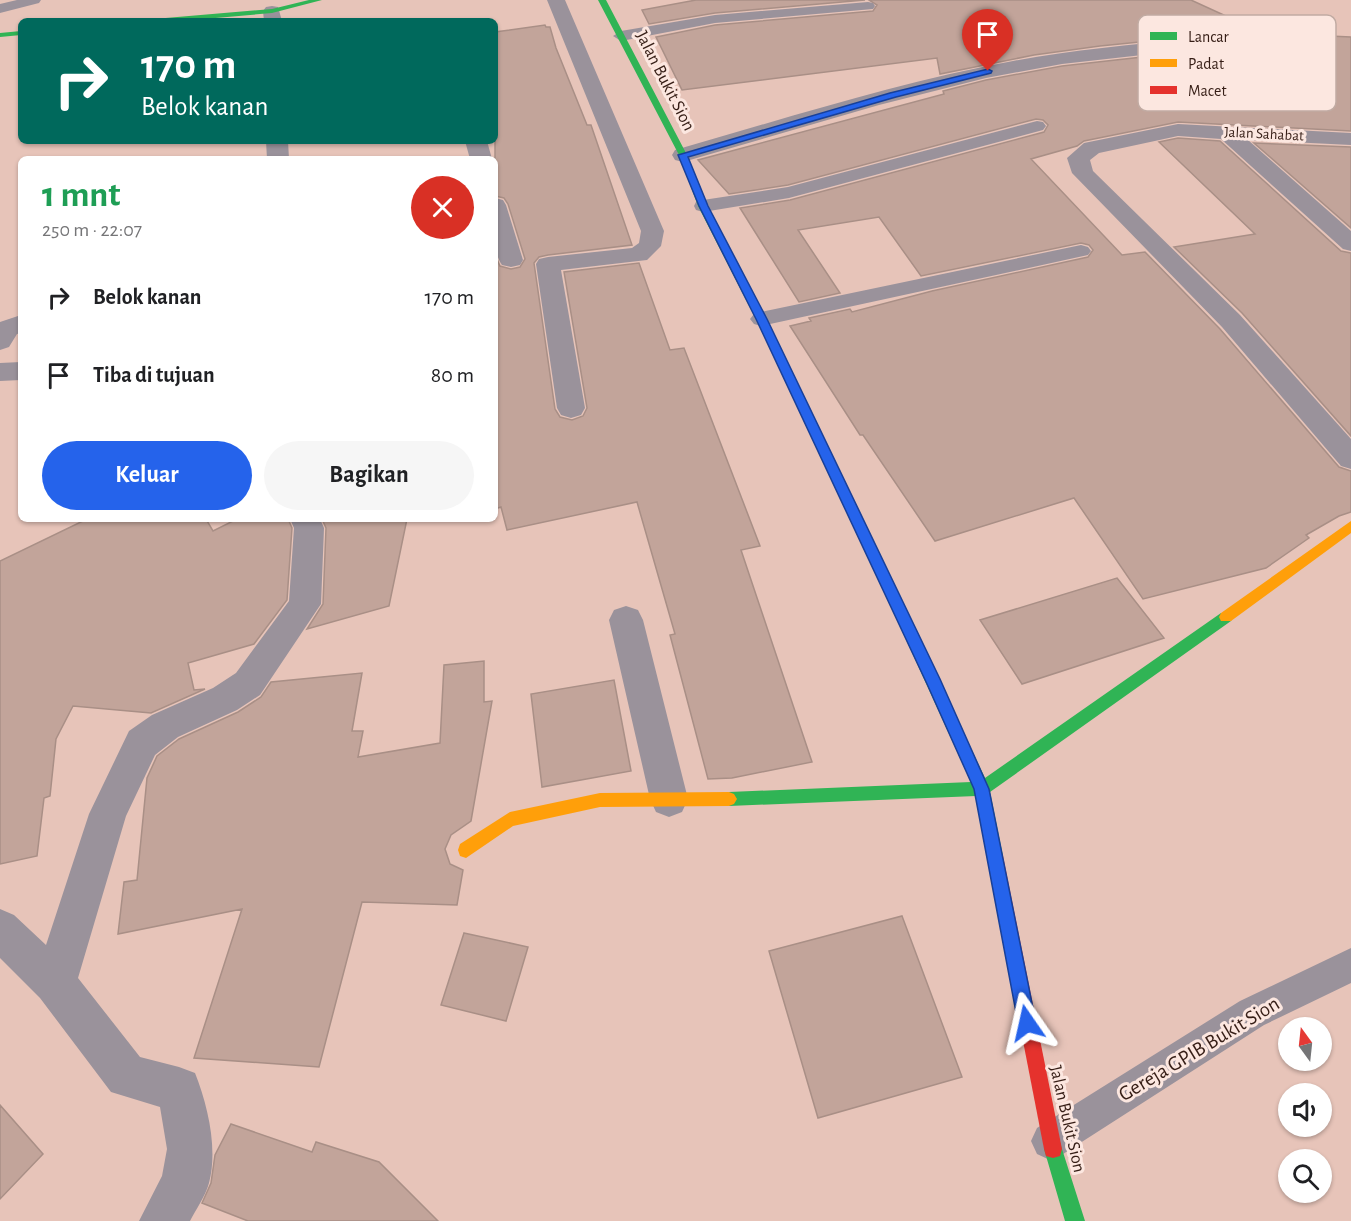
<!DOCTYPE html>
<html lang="id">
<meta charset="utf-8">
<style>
:root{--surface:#fff;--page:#f6f6f6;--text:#202124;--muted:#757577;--accent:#2563eb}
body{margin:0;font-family:"Alegreya Sans",sans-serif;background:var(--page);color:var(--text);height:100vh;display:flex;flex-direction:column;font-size:22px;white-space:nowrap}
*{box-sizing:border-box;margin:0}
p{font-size:20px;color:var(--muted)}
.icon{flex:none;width:33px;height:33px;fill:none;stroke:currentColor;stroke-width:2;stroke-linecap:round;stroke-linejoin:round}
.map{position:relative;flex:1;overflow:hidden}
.sheet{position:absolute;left:18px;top:156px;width:480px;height:366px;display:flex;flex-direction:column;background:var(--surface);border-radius:9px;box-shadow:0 2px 4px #0004}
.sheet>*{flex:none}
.hud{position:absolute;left:18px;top:18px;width:480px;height:126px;border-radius:9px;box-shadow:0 2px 4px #0004;background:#00695c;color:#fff;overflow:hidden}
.needle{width:39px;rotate:345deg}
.controls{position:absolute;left:1278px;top:1017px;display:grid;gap:12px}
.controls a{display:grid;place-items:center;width:54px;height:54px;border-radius:50%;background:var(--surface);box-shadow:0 2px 4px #0004;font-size:30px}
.pin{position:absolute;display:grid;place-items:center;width:51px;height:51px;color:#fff;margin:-62px -26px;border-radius:50% 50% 50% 0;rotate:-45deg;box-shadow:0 0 6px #0007}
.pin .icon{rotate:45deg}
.me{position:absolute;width:66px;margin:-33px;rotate:349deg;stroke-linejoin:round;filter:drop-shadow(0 0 4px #0008)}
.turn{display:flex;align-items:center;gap:21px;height:126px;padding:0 24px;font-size:27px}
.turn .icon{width:78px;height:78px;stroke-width:2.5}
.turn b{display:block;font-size:42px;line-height:51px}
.round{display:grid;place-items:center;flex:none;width:63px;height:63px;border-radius:32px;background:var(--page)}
.headline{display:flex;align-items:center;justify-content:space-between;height:102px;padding:0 24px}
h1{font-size:36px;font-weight:600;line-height:45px;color:#1e9e55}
.action{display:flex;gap:12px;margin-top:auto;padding:12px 24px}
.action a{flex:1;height:69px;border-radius:36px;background:var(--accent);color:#fff;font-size:24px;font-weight:600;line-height:69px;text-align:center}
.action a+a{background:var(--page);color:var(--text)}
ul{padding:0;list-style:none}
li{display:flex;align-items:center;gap:18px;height:78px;padding:0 24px}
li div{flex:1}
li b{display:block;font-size:22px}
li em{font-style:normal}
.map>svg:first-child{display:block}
</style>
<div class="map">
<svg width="1351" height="1221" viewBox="0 0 1351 1221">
<rect width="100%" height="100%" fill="#e7c4b9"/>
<path fill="#c2a49a" stroke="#a98f86" stroke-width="1.5" d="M696,0h169l-150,13 -66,11 -7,-14z
M869,0h322l72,33 88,4v94l-173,-9 -94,19 -7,5 -46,13 91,96 23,-3 75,77 119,138 12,4v41l-12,4 -33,19 3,3 -43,30 -123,31 -69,-101 -139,43 -72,-106h-3l-70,-109 21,-5 -2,-3 41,-9 2,3 80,-21 156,-34 5,-7 -4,-5 -8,-2 -160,33 -42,-59 -81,13 42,63 -41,9 -59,-94 50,-8 254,-68 4,-7 -5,-5 -7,-1 -248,66 -59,9 -31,-34 246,-66 -1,-3 43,-11 76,-14 134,-15 4,-7 -3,-5 -8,-2 -89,9 -66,9 -94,19 -3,-16 -255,32 -26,-53 59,-12 158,-14 4,-6z
M545,25l1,2h4l6,21 31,77h4l41,120 -84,10 -9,2 -5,6 21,146 5,8 12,3 11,-4 4,-8 -23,-136 75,-9 31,87 14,-2 76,198 -19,4 71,212 -80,16 -24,1 -38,-144 5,-1 -38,-132 -130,28 -6,-23 -6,2v-254l5,11 11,3 9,-2 5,-8 -17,-55 -4,-6 -9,-2v-164z
M1178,138l42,3 121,110 10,2v183l-109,-123 -68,-66 81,-13 -96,-92z
M1254,143l97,4v81z
M87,519h119l7,12 24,-12h51l4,9 -5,72 -33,44 -66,19 6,27 11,-1 -54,24 -78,-7 -17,33 -6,57 -6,2 -7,58 -37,8v-303z
M322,519h85l-18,87 -82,23 16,-25 3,-76z
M1117,578l47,60 -142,46 -42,-64z
M484,661v41l8,-1 -21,120 -20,14 -6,14 5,15 13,6 -6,35 -95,-3 -43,165 -125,-9 48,-149 -124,25 6,-52 13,-2 10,-102 10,-22 22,-17 59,-27 23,-15 10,-15 91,-9 -10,58h11l-5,26 82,-14 4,-78z
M614,680l17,91 -89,16 -11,-93z
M902,916l60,161 -144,41 -49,-167z
M464,933l64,14 -22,74 -65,-16z
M0,1105l43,49 -43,45z
M231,1124l81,28 4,-10 63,20 59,59h-190l-46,-18 9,-20 4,-28z"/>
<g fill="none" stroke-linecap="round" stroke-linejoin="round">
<path fill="#9a929b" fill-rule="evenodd" d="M17,0h24l-2,3 -39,10v-9z
M868,2l5,1 2,3 -2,3 -158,14 -94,18 -8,-5 8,-5 94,-16z
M1037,121l6,1 3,4 -3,4 -254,68 -86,14 -7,-2 -2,-4 2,-4 7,-2 85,-13z
M1081,245l7,2 3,4 -3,4 -327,71 -7,-2 -4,-5 4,-5 7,-2z
M1351,948v35l-87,42 -201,129 -13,6 -13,-6 -6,-13 6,-13 203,-127z"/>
<path fill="#9a929b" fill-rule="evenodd" d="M547,0h18l99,231 -3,15 -14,14 -86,10 24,138 -4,7 -10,3 -10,-3 -4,-7 -21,-144 3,-5 9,-2 84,-9 7,-5 2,-12z
M272,6l6,1 4,14h-18l-1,-10 3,-4z
M1189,39l7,2 2,4 -2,4 -134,15 -76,14 -107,27 -196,57 -8,-2 -3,-5 3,-5c112,-32 224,-68 338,-89 58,-11 117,-16 176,-22z
M1178,124l173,9v12l-103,-5 103,91v20l-8,-2 -122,-110 -43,-3 -79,17 -9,7 3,11 147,144 111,124v30l-10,-3 -119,-139 -150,-154 -5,-15 17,-15z
M266,141h22l1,18h-22z
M465,141h22l5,18h-22z
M495,198l8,2 3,5 17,55 -3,5 -9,2 -9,-2c-12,-18 -7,-46 -7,-67z
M21,315v18l-4,1 -8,13 -9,3v-28z
M21,362v18l-21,1v-18z
M290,519h30l4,9 -3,76 -61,91 -23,15 -59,27 -23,18 -29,61 -48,162 62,79 39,10 16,6c13,33 23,76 14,110 -4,14 -13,26 -19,38h-51l23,-45 5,-27 -7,-42 -49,-15 -71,-94 -40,-40v-49l14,6 32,30 43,-131 40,-83 23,-16 61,-27 23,-15 53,-72 5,-73z
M626,606l12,4 5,10 45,179 -6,13 -13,5 -13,-5 -6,-13 -41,-179 5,-10z"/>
<path fill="#30b455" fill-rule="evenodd" d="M309,0h13l-50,13 -91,8h-31l4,-2 118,-10z
M598,0h8l81,155 21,51 65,127 -1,2h-8l-1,-2 -65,-127 -19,-51z
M21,31v4l-21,2v-4z
M873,549l6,5 106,224 236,-165h10l2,4 -2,4 -241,171 13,64 -2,6 -6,2 -6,-2 -2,-6 -11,-60 -247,10 -5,-2 -3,-5 3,-5 5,-2 242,-10 -104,-228z
M1053,1140l7,2 2,7 23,72h-20l-21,-72 2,-7z"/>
<path fill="#ff9f0a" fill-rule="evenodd" d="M768,329l5,4 106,221 -1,4h-10l-1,-4 -104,-221z
M1351,521v12l-120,88h-10l-2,-4 2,-4z
M729,792l5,2 3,5 -3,5 -5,2 -129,1 -87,19 -47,32 -6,-2 -2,-6 2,-6 50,-32 90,-19z"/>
<path fill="#e5322d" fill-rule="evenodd" d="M995,848l6,2 2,6 59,293 -2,7 -7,2 -7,-2 -2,-7 -57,-293 2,-6z"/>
</g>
<path fill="#2563eb" stroke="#184099" stroke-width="1.5" d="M988,69l4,2 -1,2 -95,24 -208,60 20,49 59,113 173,360 49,110 47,234 -2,7 -7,2 -6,-2 -3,-7 -44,-234 -47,-105 -171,-365 -57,-113 -21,-51 212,-62z"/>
<g text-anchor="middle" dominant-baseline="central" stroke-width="6" stroke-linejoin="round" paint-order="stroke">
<g font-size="15" fill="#361e16" stroke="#fce7e0">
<text transform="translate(1264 134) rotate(3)">Jalan Sahabat</text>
</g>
<g font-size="18" fill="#361e16" stroke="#fce7e0">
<text transform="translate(665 81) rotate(63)">Jalan Bukit Sion</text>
<text transform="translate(1067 1119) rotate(77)">Jalan Bukit Sion</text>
</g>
<g font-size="21" fill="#361e16" stroke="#fce7e0">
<text transform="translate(1199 1049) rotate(-31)">Gereja GPIB Bukit Sion</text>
</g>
</g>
<rect x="1138" y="15" width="198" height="96" rx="9" fill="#fce7e0" stroke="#c1aba3" stroke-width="1.5"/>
<rect x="1150" y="32" width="27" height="8" fill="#30b455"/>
<rect x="1150" y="59" width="27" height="8" fill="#ff9f0a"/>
<rect x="1150" y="86" width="27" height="8" fill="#e5322d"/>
<g font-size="16" fill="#361e16">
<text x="1188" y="42">Lancar</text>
<text x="1188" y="69">Padat</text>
<text x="1188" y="96">Macet</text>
</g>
</svg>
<div class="controls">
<a><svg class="needle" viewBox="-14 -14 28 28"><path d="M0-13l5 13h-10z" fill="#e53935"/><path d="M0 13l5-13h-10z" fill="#757577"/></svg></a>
<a><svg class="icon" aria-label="sound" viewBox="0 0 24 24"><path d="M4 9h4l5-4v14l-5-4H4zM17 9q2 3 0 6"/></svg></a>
<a><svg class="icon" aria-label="search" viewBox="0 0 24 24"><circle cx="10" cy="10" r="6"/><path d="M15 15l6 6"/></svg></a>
</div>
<div class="pin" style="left:988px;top:71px;background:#d93025"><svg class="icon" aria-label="arrive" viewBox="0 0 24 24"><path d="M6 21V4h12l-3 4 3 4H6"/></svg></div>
<svg class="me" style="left:1027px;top:1023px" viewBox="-20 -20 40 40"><path d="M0-17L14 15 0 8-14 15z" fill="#2563eb" stroke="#fff" stroke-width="4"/></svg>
<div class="hud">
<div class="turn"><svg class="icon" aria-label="right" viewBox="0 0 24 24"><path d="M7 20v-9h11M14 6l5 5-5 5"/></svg><div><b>170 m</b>Belok kanan</div></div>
</div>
<section class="sheet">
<div class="headline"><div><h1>1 mnt</h1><p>250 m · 22:07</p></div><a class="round" style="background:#d93025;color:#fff"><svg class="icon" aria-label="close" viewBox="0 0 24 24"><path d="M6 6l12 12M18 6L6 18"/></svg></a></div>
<ul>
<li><svg class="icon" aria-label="right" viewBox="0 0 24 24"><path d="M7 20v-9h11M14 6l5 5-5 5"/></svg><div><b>Belok kanan</b></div><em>170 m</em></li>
<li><svg class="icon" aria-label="arrive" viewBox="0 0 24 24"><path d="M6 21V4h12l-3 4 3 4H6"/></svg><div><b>Tiba di tujuan</b></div><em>80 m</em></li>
</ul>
<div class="action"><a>Keluar</a><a>Bagikan</a></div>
</section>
</div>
